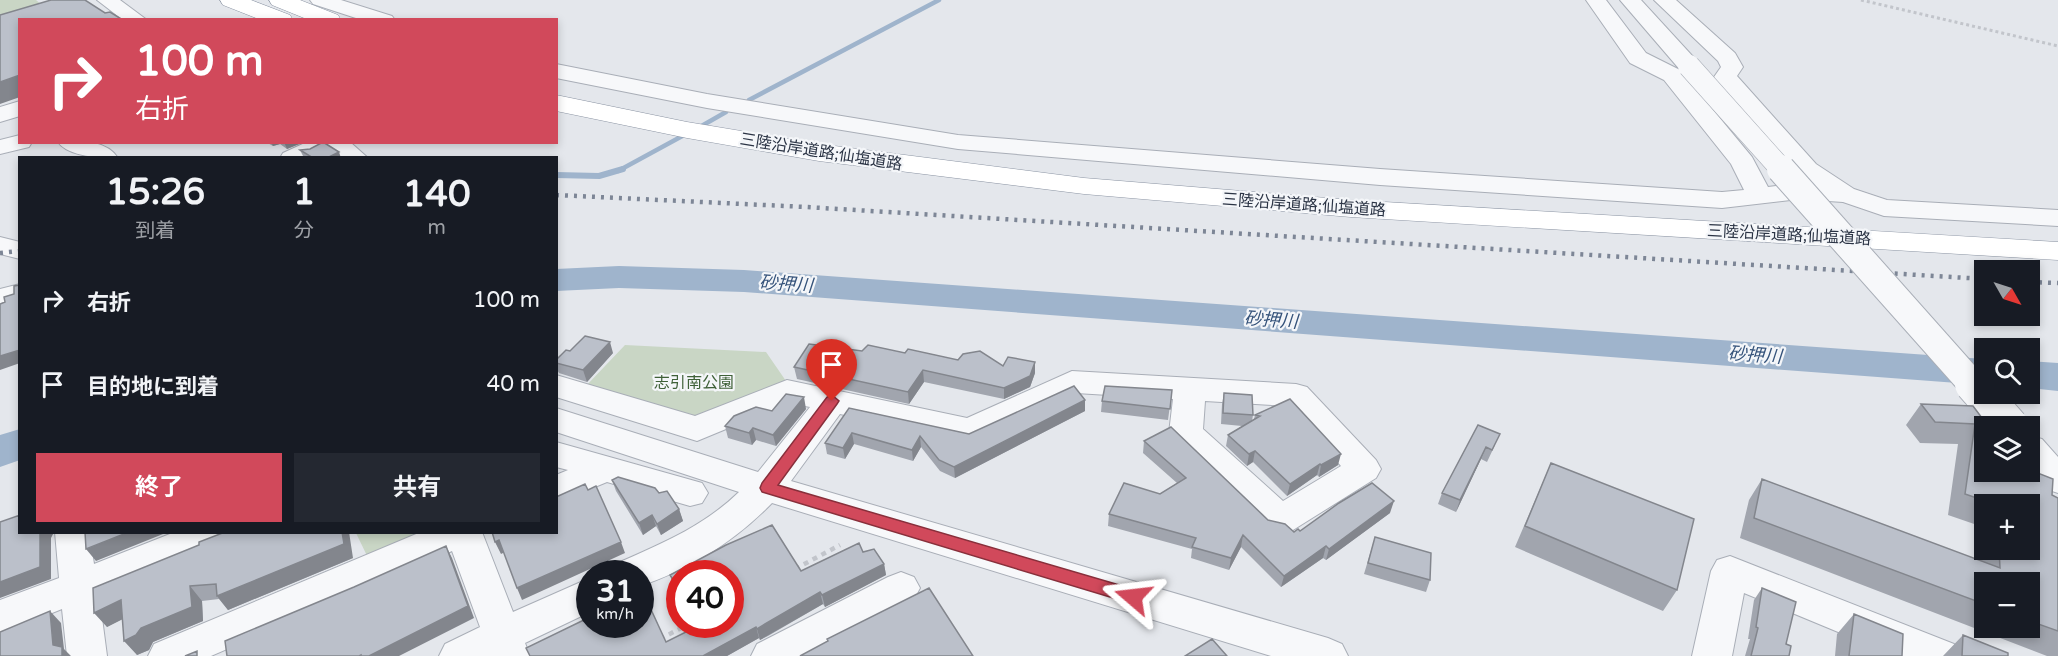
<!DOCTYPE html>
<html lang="ja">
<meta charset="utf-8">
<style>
:root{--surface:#171b24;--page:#242831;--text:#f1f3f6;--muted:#9ea1a6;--accent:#d1495b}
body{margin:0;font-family:"Varela Round","Noto Sans JP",sans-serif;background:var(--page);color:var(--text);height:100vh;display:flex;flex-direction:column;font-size:22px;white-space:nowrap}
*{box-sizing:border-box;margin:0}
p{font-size:20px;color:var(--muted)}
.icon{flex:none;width:33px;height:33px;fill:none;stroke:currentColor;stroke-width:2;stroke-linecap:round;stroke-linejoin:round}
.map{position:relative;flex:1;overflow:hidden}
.sheet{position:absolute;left:18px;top:156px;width:540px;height:378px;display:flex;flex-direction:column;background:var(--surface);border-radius:0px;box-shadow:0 3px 9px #0003}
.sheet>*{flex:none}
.top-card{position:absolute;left:18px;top:18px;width:540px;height:126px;border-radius:0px;box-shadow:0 3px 9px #0003;background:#d1495b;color:#fff;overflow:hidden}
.needle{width:39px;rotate:129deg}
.fabs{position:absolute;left:1974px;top:260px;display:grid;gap:12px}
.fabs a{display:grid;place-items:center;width:66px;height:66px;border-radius:0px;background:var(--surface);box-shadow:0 3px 9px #0003;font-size:30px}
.speed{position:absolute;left:576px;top:560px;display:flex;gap:12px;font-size:30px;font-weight:700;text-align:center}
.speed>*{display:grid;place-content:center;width:78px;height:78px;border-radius:50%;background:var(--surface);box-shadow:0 3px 9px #0003;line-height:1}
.speed small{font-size:15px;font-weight:400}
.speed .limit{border:9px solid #d22;background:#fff;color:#111}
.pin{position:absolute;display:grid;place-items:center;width:51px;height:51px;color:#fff;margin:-62px -26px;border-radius:50% 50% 50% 0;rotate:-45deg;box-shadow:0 0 6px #0007}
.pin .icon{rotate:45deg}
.me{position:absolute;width:66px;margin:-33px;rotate:287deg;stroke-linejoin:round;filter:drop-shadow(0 0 4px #0008)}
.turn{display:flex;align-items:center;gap:21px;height:126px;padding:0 18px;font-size:27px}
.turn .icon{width:78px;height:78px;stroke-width:2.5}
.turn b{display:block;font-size:42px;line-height:51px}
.eta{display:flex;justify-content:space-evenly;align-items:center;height:102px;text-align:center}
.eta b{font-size:36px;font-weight:700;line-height:42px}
.button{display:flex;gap:12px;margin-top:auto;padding:12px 18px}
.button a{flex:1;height:69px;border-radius:0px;background:var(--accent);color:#fff;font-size:24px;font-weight:700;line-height:69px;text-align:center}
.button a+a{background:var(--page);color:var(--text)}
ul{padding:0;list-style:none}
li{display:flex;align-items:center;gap:18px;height:84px;padding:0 18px}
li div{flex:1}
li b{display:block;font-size:22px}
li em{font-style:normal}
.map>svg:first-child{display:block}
</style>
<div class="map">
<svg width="2058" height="656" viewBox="0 0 2058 656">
<rect width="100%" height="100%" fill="#e4e7ec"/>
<path fill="#c9d6c5" d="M0,0h36l6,5 -42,13z
M625,345l141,7 20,29 -90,39 -111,-33z
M356,533h81l-67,29z"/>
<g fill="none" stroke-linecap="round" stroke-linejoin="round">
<path stroke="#9fb4cc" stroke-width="4.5" d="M749,100l190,-100
M698,128l28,-16
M618,171l68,-37"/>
<path stroke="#9fb4cc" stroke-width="6" d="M556,175l43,1 24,-7"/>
<path fill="#9fb4cc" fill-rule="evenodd" d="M619,266l125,4 1240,89v26l-1240,-93 -125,-4 -63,3v-22z
M2030,361l28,2v28l-28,-3z
M20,429v31l-20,7v-32z"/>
<defs>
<path id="minor" d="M97,0h23l27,20h-24z
M310,0h31l51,16 3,4h-33l-49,-16z
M1586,0h20l40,53 34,17 72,87 16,30 31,-4 14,1 -15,-10 -81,-92 -3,-5 7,-10 -3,-6 -64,-61h22l59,53 8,14 -6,9 79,88 38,25 33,11 171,10v16l-174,-10 -41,-14 -44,-3 -77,9 -342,-23 -422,-36 -251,-41 -151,-30v-14l151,30 251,41 422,34 342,23 22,-2 -13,-26 -67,-84 -34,-17z
M1620,0h21l56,61 3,5 -3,5 -8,2 -8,-2z
M20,101v15l-20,6v-15z
M20,135v7h12l-3,5 -29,7v-14z
M58,142c20,0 47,-4 60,16 -16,0 -50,-1 -60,-16z
M307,142h43l18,16h-29l-10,-8 -15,8h-34l3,-5z
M0,237l20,5v17l-20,-5z
M20,284v19l-20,5v-19z
M1072,371l224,13 11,3 69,73 5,9 -5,9 -83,52 -13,4 -13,-4 -93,-88 -5,-9 4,-34 -97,-6 -106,50 -130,-29 -49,67 537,157 14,6 6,12h-77l-499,-153c-37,38 -81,66 -132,83v-13h-26l6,-11c43,-19 84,-36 119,-70l-183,-60v-24l202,64 52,-65 -21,-4 -92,38 -141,-44v-22l139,41 92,-36 180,38zM1205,401l82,5 54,60 -58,35 -80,-72z
M2030,436l12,3 16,18v36l-12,-4 -16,-19z
M556,442l146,41 6,10 -6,10 -12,3 -83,-24 -51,21v-28l12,-5 -12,-3z
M55,532h34l5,32 81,-32h59l-5,10 -130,53 8,61h-40l-5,-47 -62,25v-34l59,-22z
M421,532h61l31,80 77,-34v34l-65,31 5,13h-91l6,-12 35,-17 -28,-76 -241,105h-63l6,-12z
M1730,556l224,88 6,12h-64l-152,-63 -12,63h-40l19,-85 6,-11z
M901,572l13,5 6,11 -6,11 -106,57h-57l6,-12 131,-67z"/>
<path id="highway" d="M220,0h31l39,15 3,5h-32l-38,-15z
M269,0h31l38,15 3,5h-32l-37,-15z
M556,95l131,27 132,22 265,34 267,22 707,42v18l-707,-43 -267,-23 -265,-33 -132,-23 -131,-27z"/>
</defs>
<use href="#minor" stroke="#a9aeb7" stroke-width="2"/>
<use href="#highway" stroke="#8b94a3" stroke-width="1"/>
<path stroke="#c2c5cb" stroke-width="3" stroke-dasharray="3 3" stroke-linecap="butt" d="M1861,0l197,46"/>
<path stroke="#c2c5cb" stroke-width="4.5" stroke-dasharray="5 5" stroke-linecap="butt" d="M795,569l45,-24
M660,639l29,-15"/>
<use href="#minor" fill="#f7f8fa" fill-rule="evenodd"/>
<use href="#highway" fill="#fff" fill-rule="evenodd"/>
<path stroke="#7d8696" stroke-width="4.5" stroke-dasharray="3 6" stroke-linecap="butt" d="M556,195l250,12 1178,72
M0,253l20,-2
M2030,282l28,1"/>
<defs>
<path id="minor-bridge-far2" d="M1689,66l94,105"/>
<path id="minor-bridge-far1" d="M1781,169l193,217"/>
<path id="minor-bridge" d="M1973,384l37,42"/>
</defs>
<use href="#minor-bridge-far2" stroke="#a9aeb7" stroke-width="23" stroke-linecap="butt"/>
<use href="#minor-bridge-far1" stroke="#a9aeb7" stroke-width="30" stroke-linecap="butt"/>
<use href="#minor-bridge" stroke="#a9aeb7" stroke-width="38" stroke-linecap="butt"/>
<use href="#minor-bridge-far2" stroke="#f7f8fa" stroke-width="22"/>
<use href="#minor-bridge-far1" stroke="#f7f8fa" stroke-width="28"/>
<use href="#minor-bridge" stroke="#f7f8fa" stroke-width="36"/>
</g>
<path fill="#a1a5ae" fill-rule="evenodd" d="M266,142h38l-17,7 -7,-5 -7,2z
M300,150l41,8h-37z
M570,351l43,2 -26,29 -28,-9 -3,-5v-8z
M862,351l43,2 98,13 32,-4v11l-5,14 -26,12 -80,-17 -15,22 -112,-25 -3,-12z
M1172,390l-4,30 -67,-8 1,-11z
M1224,393l29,22 -1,6 2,-2 1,-4 35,-16 48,66 -19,12 -2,-2 -30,21 -34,-34 -6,4 -21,-20 2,-11 14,-9 -21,-2 1,-20z
M1085,400v11l-130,67 -15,-7 -19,-24 -8,14 -59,-17 -9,15 -18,-5 -2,-11 24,-35 120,26z
M1921,404l52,2 11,65 74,27v158h-11l-307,-118 9,-38 13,-21 219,82 -1,-35 -32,-11 10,-71 -38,-1 -14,-18zM1984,504h46v45h-46zM1984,582h46v45h-46z
M806,409l-30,37 -20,-6 -4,5 -24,-7 -3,-12 47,-15z
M1478,425l17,20 -8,17 -6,-3 -25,53 -18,-8 4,-11z
M1144,441l124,79 26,12 96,-19 -64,47 -3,-2 -42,29 -40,-40 -12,23 -38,-12 1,-9 -84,-23 1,-12 51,-20 17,-11 -34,-30z
M1551,463l126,127 -14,21 -148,-64z
M612,480l47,13 20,16 4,12 -22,14 -5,-9 -13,9 -27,-44z
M772,525l29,46 58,-28 4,9 11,-3 10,15 2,11 -61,32 -2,-3 -55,32 -8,4 -1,-2 -32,18h-197l-4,-8 64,-31v7h50v-33l2,-1 24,52 32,-16 -1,-2h33v-51h-50v23l-6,-10 -4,-11 56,-30z
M1375,537l55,43 -4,12 -62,-18z
M353,558l-125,52 -9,-11 -17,2 1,20 -50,21 -4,8 -12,5 -15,-36 -15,8 -14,-39z
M1762,588l24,56 3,12h-44l5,-17h-2l6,-39z
M1854,614l48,42h-67l2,-22z
M1963,635l45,21h-65z"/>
<path fill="#83868d" d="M20,75v22l-20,7v-22z
M271,142h8l1,2 -7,2z
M284,142h20l-17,7z
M339,152l2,6h-14z
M610,342l3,11 -26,29 -4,-12z
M20,350v13l-20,7v-14z
M1035,362v11l-5,14 -26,12v-11z
M923,370l1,12 -15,22 -1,-12z
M804,397l2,12 -30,37 -3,-11z
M1085,400v11l-130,67 -1,-11z
M753,428l3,12 -4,5 -3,-12z
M852,433l2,11 -9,15 -2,-11z
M920,436l1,11 -8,14 -1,-11z
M1486,447l-5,12 -25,53 4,-12z
M1255,451l-2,11 -6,4 2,-12z
M1341,454l-3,11 -19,12 2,-12z
M1320,464l-3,11 -30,21 3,-12z
M1394,501l-4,12 -64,47 3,-11z
M679,509l4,12 -22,14 -4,-11z
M652,515l4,11 -13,9 -4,-12z
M40,532h14l-3,6v41l-51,19v-16z
M129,532h39l-72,29 -10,-12z
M342,532h7l4,26 -125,52 -11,-14z
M1243,535l-2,12 -12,23 2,-12z
M499,540l6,12 -4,2 -6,-12z
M621,542l4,11 -103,47 -5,-12z
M446,546l6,12 22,60 -75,38h-30z
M1326,546l-3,12 -42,29 3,-11z
M884,564l2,11 -61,32 -3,-12z
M190,586l12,15 1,20 -50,21 -4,8 -12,5 -13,-14z
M820,592l3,12 -63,36 -3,-11z
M121,600l12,14 -26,13 -13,-14z
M50,611l11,12 3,26 7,7h-9l-9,-11z
M756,627l3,11 -32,18h-24z"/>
<path fill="#bbc0ca" stroke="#83868d" stroke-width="1.5" d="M51,0h34l20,13 5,-1 13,8h-103v55l-20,7v-67z
M323,142l16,10 -12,6h-14l-13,-8 10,-1z
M20,285v65l-20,6v-52l5,-2 -1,-5 10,-3v-8z
M585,336l25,6 -27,28 -27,-7v-3l10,-10 4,1z
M809,344l53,7 6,-6 37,8 3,-4 50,11 5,-6 17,-3 23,15 5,-9 27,5 -5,14 -26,12 -81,-18 -15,22 -114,-25z
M1074,386l11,14 -131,67 -15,-7 -19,-24 -8,14 -60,-17 -9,15 -18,-5 24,-35 120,26z
M1105,386l67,4 -2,19 -68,-8z
M1224,393l28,2 1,20 -30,-2z
M786,394l18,3 -31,38 -20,-7 -4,5 -24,-7 9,-10 22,-9 16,4z
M1290,399l51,55 -20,11 -1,-1 -30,20 -35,-33 -6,3 -21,-19 32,-19 -5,-1z
M1921,404l52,2 15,20h-4v45h46v-1l23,9 -1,16 6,3v133l-28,-10v-39h-46v22l-230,-86 8,-39 238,89 -1,-19h31v-45h-36l-29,-10 10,-70 -40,-2z
M1478,425l22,9 -8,16 -6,-3 -26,53 -18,-7z
M1171,427l97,93 17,4 9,8 4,-3 2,2 39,-28 33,-20 22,18 -65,48 -3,-3 -42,30 -41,-41 -12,23 -39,-11 4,-9 -87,-24 15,-31 36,11 26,-16 -42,-37z
M1551,463l143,56 -17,71 -152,-64z
M618,477l37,11 4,5 8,-2 12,18 -22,15 -5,-9 -13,8 -27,-43z
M585,484l3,6 8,-4 25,56 -104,46 -18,-48 -4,2 -3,-10h64v-35z
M20,515v17h20v35l-40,15v-60z
M772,525l29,46 58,-28 4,9 11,-3 10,15 -62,31 -2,-3 -55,32 -8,5 -1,-2 -53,29h-173l-4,-8 64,-31v7h50v-33l2,-1 24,52 34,-17v-1h30v-51h-50v18l-10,-16 56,-30z
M85,532h44l-43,17z
M225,532h117l2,12 -127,52 -1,-12 -26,2 2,21 -51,21 -5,7 -12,6 -3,-41 -27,13 -1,-25 106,-43v-3z
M1375,537l56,16 -1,27 -62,-17z
M446,546l22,60 -99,50h-8v-1l-2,1h-132l-2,-15 129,-54z
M929,588l44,68h-173l28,-15 -1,-2z
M1762,588l34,14 -10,42 5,2 -2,10h-38l7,-28 -2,-1z
M50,611l3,34 9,2v9h-62v-24z
M1854,614l49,20 -1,22h-53z
M1963,635l45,18v3h-46z
M1212,639l15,17h-42z
M197,651v5h-12z"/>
<path fill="#d1495b" stroke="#882f3b" stroke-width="1.5" d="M832,395l7,6 -2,3 -59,81 355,104 7,2 2,6 -2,5 -7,2 -371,-112 -2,-4 2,-5 65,-86z"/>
<g text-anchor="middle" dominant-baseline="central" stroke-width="4.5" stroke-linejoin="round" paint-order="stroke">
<g font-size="16" fill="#2b3445" stroke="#f4f6f9">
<text transform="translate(821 152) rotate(9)">三陸沿岸道路;仙塩道路</text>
<text transform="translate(1304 205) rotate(4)">三陸沿岸道路;仙塩道路</text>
<text transform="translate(1789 235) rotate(3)">三陸沿岸道路;仙塩道路</text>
</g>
<g font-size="16" fill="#3f6138" stroke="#f4f6f9">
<text x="694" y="383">志引南公園</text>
</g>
<g font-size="18" font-style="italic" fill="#34527a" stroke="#f4f6f9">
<text transform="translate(786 284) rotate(4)">砂押川</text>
<text transform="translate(1271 320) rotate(4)">砂押川</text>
<text transform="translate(1755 355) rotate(4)">砂押川</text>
</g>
</g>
</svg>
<div class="fabs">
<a><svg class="needle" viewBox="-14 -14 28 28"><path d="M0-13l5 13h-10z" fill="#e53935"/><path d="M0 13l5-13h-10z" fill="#9ea1a6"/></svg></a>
<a><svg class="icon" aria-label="search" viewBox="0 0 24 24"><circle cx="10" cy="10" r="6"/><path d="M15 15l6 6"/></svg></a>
<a><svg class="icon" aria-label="layers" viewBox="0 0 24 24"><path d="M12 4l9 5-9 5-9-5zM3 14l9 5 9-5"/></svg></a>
<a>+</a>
<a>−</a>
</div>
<div class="speed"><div>31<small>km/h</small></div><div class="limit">40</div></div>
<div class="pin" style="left:832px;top:401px;background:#d93025"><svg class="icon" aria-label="arrive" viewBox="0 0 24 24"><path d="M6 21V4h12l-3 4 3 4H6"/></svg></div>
<svg class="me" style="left:1133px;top:597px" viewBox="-20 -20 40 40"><path d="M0-17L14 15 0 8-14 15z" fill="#d1495b" stroke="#fff" stroke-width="4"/></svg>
<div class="top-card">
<div class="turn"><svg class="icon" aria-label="right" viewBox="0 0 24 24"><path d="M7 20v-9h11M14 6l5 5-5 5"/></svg><div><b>100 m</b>右折</div></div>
</div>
<section class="sheet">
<div class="eta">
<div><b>15:26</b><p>到着</p></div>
<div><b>1</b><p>分</p></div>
<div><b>140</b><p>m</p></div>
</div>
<ul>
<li><svg class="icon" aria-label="right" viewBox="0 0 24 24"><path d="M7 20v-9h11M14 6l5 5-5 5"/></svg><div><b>右折</b></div><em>100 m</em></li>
<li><svg class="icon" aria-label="arrive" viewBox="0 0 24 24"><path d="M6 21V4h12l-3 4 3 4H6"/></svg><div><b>目的地に到着</b></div><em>40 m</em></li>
</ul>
<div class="button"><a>終了</a><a>共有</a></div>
</section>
</div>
